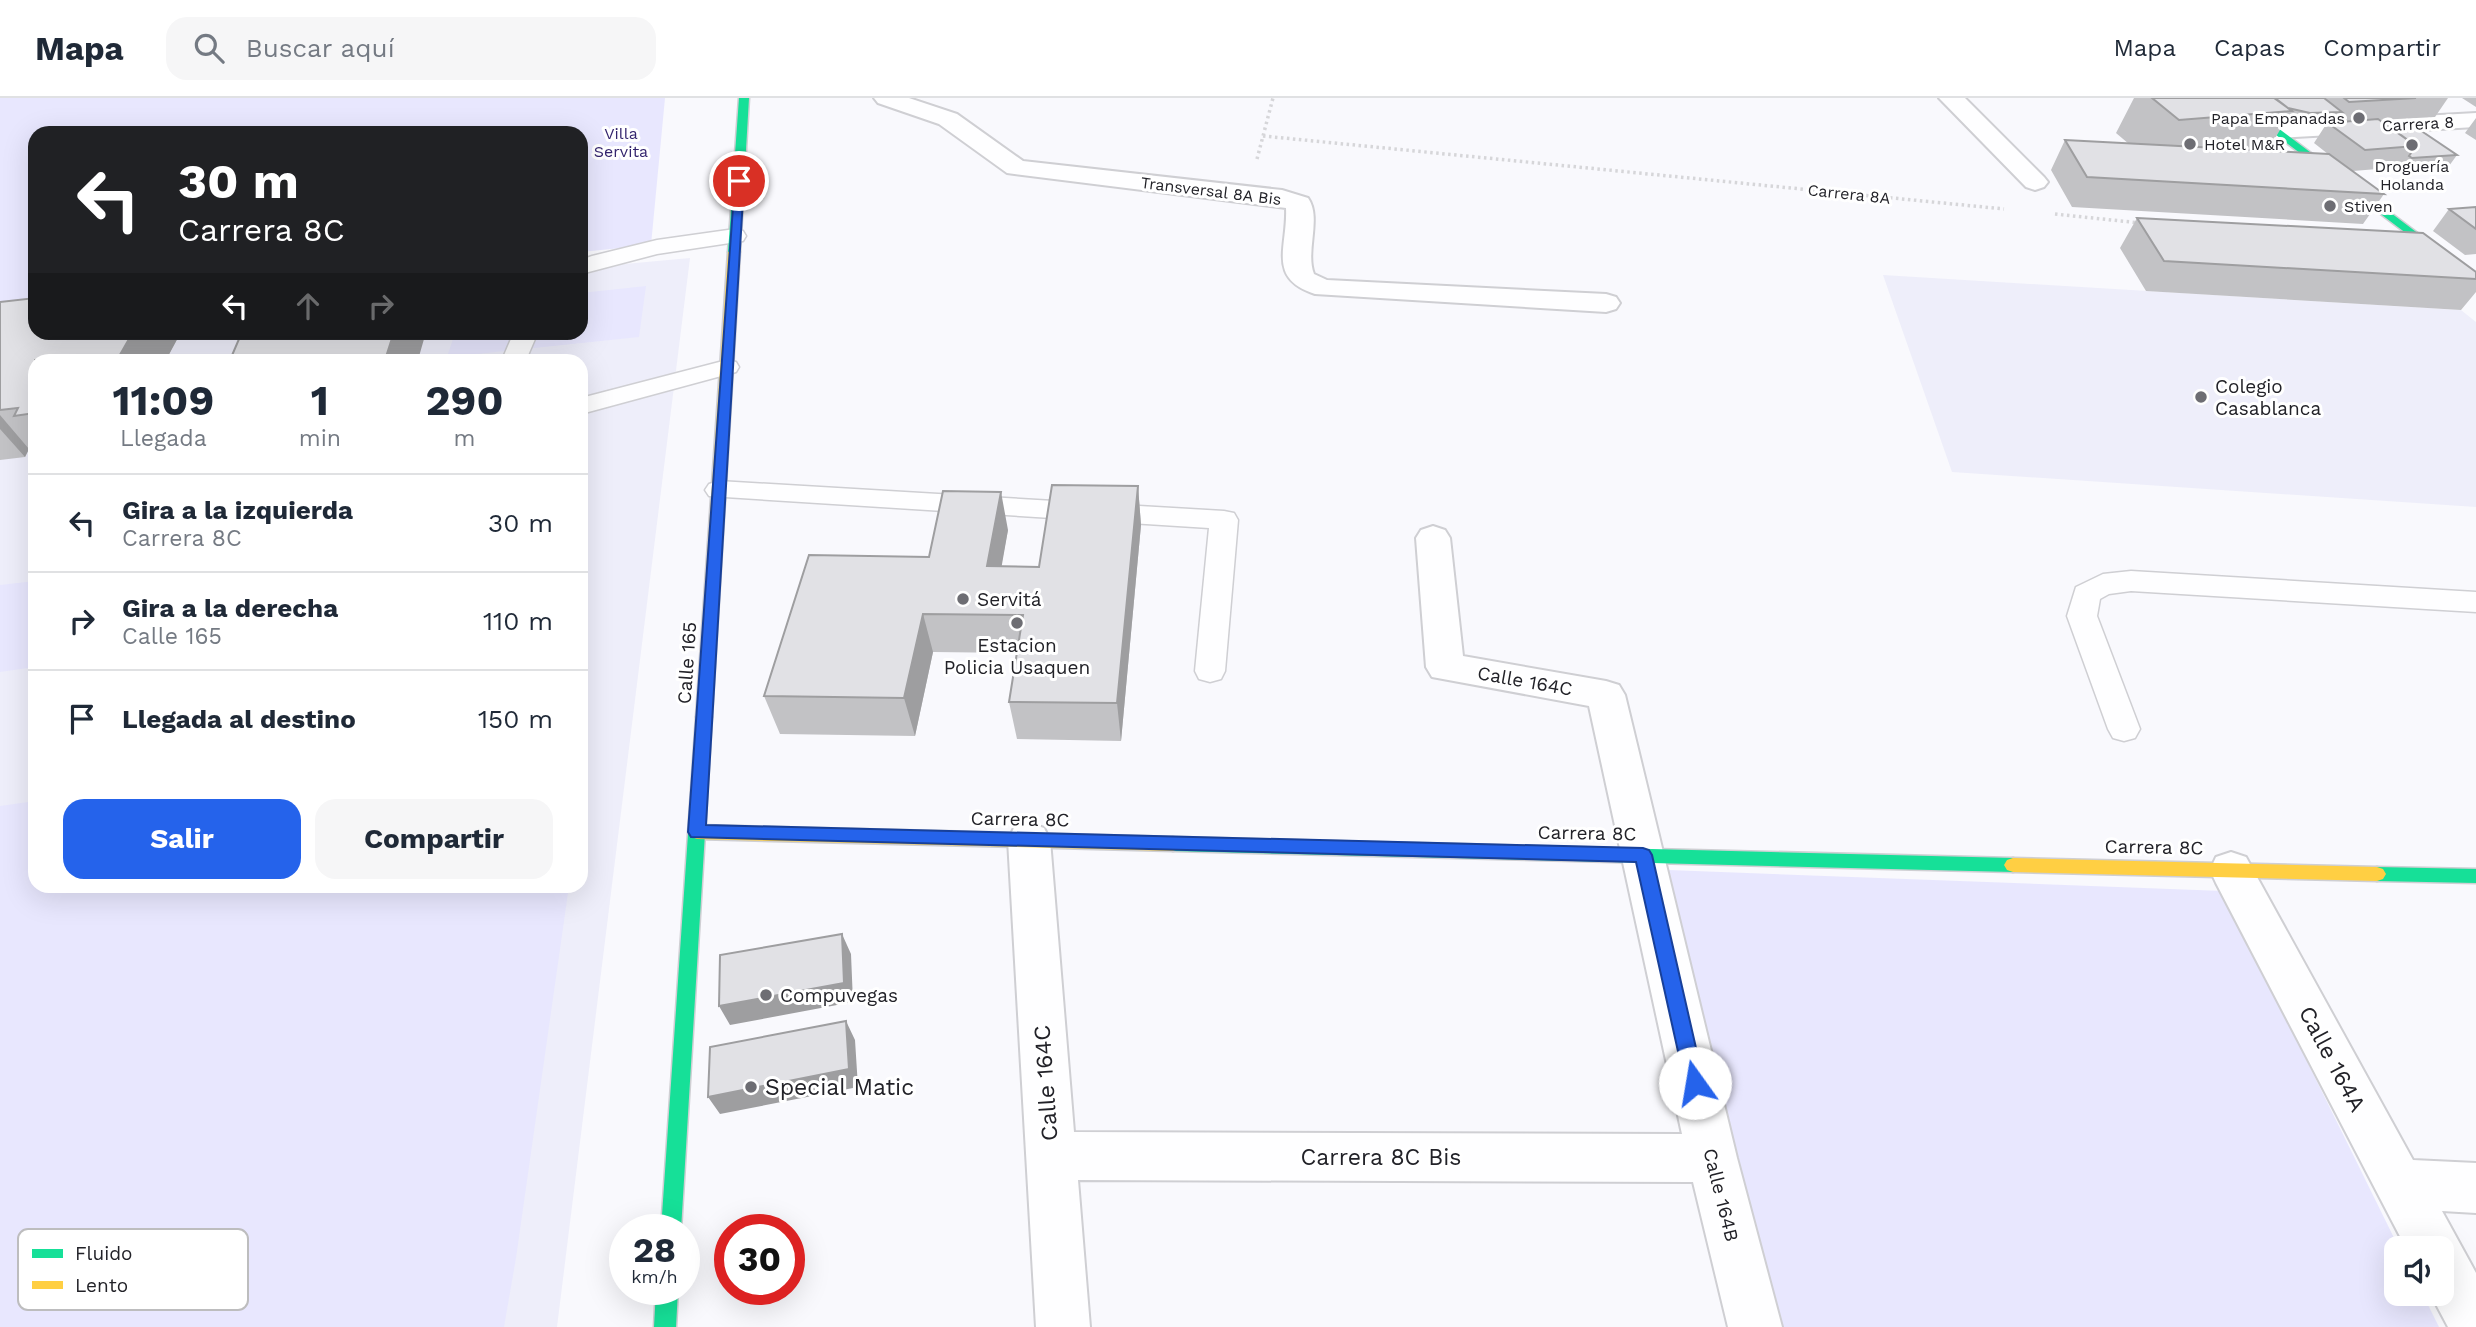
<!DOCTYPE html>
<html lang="es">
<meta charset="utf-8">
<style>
:root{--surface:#fff;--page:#f6f6f7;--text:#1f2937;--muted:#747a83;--line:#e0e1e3;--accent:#2563eb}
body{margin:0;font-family:"Work Sans",sans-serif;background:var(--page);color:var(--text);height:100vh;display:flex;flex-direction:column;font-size:26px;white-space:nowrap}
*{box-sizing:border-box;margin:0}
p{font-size:23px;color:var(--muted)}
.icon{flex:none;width:38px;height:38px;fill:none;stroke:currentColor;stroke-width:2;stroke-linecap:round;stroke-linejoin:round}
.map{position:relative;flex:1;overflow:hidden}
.drawer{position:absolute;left:28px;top:256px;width:560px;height:539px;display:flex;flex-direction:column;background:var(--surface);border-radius:21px;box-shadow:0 7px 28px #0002}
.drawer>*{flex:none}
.top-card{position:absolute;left:28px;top:28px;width:560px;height:214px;border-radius:21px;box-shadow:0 7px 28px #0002;background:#202124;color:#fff;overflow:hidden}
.fabs{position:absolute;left:2384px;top:1138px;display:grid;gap:14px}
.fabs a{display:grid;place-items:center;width:70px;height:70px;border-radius:14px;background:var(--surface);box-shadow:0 7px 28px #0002;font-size:35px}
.speed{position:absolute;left:609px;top:1116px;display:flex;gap:14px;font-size:35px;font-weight:700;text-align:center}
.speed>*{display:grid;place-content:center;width:91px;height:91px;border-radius:50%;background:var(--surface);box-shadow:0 7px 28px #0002;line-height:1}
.speed small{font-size:18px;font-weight:400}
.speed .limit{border:10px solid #d22;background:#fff;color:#111}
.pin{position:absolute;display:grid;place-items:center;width:60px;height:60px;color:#fff;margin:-30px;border:4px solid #fff;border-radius:50%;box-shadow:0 2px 7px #0007}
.me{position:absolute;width:77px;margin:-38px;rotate:347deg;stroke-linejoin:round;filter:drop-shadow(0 0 5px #0008)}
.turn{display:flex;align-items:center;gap:24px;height:147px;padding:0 35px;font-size:32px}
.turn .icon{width:91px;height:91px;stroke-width:2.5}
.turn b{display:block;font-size:49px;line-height:60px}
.lanes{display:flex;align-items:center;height:66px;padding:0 35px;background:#0003;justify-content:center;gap:35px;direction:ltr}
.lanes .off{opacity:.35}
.eta{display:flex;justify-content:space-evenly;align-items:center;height:119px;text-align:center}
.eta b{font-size:42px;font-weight:700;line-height:49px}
.button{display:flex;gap:14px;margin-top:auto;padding:14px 35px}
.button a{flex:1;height:80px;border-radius:21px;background:var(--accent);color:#fff;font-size:28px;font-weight:700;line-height:80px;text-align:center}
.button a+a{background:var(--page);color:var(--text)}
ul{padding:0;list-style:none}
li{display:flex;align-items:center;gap:21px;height:98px;padding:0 35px;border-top:2px solid var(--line)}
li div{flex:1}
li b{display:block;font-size:26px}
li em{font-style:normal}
header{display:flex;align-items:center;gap:42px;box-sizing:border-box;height:98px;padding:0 35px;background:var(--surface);border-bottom:2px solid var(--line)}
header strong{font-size:33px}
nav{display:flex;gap:38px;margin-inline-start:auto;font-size:24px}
.search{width:490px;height:63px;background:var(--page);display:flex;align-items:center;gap:18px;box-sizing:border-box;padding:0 24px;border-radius:21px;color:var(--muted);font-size:26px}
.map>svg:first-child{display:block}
</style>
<header>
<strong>Mapa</strong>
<div class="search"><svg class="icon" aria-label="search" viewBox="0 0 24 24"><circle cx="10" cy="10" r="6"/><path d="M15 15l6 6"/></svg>Buscar aquí</div>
<nav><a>Mapa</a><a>Capas</a><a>Compartir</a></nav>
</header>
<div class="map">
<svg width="2476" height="1229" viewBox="0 0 2476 1229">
<rect width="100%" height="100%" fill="#f9f9fd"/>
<path fill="#eeeefa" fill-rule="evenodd" d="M690,160l-133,1069h-557v-1003l35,8h546v-64zM35,262h546v526h-546z
M1883,177l578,35 15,12v185l-524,-35z"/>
<path fill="#e8e7fe" d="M0,0h665l-14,147 -70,7v-119h-546v180l-35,4z
M646,188l-7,51 -192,20 8,-24 126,-1v-39z
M35,483v86l-35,5v-87z
M35,703v85h534l-53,372 -12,69h-504v-521z
M1642,771l581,22 176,357h-3v45h26l17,34h-681z"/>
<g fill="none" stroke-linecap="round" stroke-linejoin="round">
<defs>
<path id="lane" d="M735,131l8,2 3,5 -3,5 -86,13 -76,20v-14l11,-4 65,-16z
M514,234h24l-12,28h-24z
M727,262l9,2 3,5 -3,5 -155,42v-16z
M719,383l505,30 10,2 4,7 -13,151 -4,8 -11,3 -11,-3 -4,-8 14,-143 -500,-32 -4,-6 4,-6z
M2131,473l345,21v20l-345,-21 -22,3 -9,5 -3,17 43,113 -5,9 -11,3 -11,-3 -5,-9 -41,-113 9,-29 27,-13z"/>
<path id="street" d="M874,0h35l48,16 66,47 259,29 26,8c14,20 -3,53 6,76l13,6 279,14 10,3 4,6 -4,6 -10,3 -291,-18c-49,-16 -27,-47 -29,-86l-279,-35 -68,-49 -61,-21z
M1939,0h26l79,79 4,5 -4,5 -9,3 -9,-3z
M2476,15v14l-200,11 -9,-2 -3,-5 3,-5 9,-2z
M1433,428l12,4 5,8 13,118 143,25 13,4 6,10 112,463 45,169h-54l-35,-145 -615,-2 12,147h-54l-28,-487 6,-12 15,-5 15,5 6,12 24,292 608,2 -93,-428 -157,-29 -6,-10 -10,-129 5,-8z
M2231,754l15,5 167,303 63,3v50l-34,-2 34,62v54h-28l-18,-34h11v-45h-35l-190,-365 -6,-13 6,-13z"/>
<path id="fast" d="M739,0h10l-9,154 -6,3 -6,-3z
M2227,0h11l238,179v9z
M704,613l6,2 2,4 -31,513h-20l35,-513 2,-4z
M1173,739l840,21 6,2 3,5 -3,5 -6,2 -840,-21 -6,-2 -3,-5 3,-5z
M2377,769l99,2v14l-99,-2 -6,-2 -3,-5 3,-5z
M656,1192h22l-2,37h-22z"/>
<path id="slow" d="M734,151l6,3 -28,465 -2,4h-12l-2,-4 32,-465z
M697,727l476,12 6,2 3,5 -3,5 -6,2 -476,-12 -6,-2 -2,-5 2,-5z
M2013,760l364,9 6,2 3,5 -3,5 -6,2 -364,-9 -6,-2 -3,-5 3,-5z"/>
</defs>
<use href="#lane" stroke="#cfcfd3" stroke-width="3"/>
<use href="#street" stroke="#cfcfd3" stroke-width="4"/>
<use href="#fast" stroke="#cfcfd3" stroke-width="3"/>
<use href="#slow" stroke="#cfcfd3" stroke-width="3"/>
<path stroke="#d6d6d9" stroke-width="3.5" stroke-dasharray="2.5 3.5" stroke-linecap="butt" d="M1263,38l741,73
M1257,61l16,-61
M2055,116l85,9"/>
<use href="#lane" fill="#fefeff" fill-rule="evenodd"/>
<use href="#street" fill="#fefeff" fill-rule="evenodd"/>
<use href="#fast" fill="#16e098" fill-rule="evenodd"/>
<use href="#slow" fill="#ffcf43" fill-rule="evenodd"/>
</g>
<path fill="#c2c2c5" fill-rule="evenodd" d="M2134,0h314l-13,19 -56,3 11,7 67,28 -8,11 -44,3 -3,-2 -49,4 31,23 -21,30 -291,-17 -21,-37 14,-30 64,4 -13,-11zM2286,22l17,4 24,-1 -13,20 14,11 -60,-4z
M2462,0h14v9z
M2476,20v22l-11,-7z
M2476,109v47l-11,1 -32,-24 16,-22z
M2137,120l339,54v20l-15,18 -315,-19 -26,-43z
M0,204l181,30 -15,28h-131v88l-6,1 -4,8 -25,3z
M1138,388l3,39 -20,216 -104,-2 -8,-37 8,-49 -84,-1 -18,84 -135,-2 -16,-38 165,-139 79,-27 -7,36 38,1z"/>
<path fill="#9e9ea0" d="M133,234h48l-15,28h-49z
M394,234h32l-8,28h-33z
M0,317l29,34 -4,8 -25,-28z
M1138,388l3,39 -20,216 -4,-38z
M1001,394l7,38 -13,74 -8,-38z
M923,516l10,38 -18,84 -11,-38z
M842,836l9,20 2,48 -123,23 -11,-19z
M846,923l9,19 3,47 -138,27 -12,-17z"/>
<path fill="#e1e1e5" stroke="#9e9ea0" stroke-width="2" d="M2152,0h122l18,13 -113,9z
M2275,0h49l18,14 -32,1 -22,-5z
M2344,0h72l-67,4z
M2378,21l38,27 -51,4 -37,-27z
M2414,28l43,29 -45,3 -3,-2 7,-10 -26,-19z
M2065,42l264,14 55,40 -297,-17z
M2476,109v22l-27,-20z
M2137,120l286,15 53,39v7l-312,-18z
M35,200v34h98l-16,28h-82v53l-21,3 4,-8 -18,2v-108z
M242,234h152l-9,28h-155z
M1052,387l86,1 -21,217 -108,-1 14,-87 -100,-1 -19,84 -140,-2 45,-141 120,2 14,-66 58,1 -14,74 52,1z
M842,836l2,49 -125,23 1,-51z
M846,923l3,48 -141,28 2,-50z"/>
<path fill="#2563eb" stroke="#184099" stroke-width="2" d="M735,81l9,2 -38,644 937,23 6,2 3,5 52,228 -2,7 -7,2 -7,-2 -3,-7 -49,-221 -945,-25 -3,-5z"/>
<g fill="#6d6d73" stroke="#fff" stroke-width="2.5">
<circle cx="2359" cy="20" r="7"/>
<circle cx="2190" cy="46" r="7"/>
<circle cx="2412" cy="47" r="7"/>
<circle cx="2330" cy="108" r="7"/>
<circle cx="2201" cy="299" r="7"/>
<circle cx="963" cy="501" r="7"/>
<circle cx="1017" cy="525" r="7"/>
<circle cx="766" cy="897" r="7"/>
<circle cx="751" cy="989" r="7"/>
</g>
<g text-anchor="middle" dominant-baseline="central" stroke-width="6" stroke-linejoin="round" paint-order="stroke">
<g font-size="16" fill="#222228" stroke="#fff" text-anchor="start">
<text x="2345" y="20" text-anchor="end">Papa Empanadas</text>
<text x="2204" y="46">Hotel M&amp;R</text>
<text x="2412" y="68" text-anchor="middle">Droguería<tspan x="2412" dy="18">Holanda</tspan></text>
<text x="2344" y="108">Stiven</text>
</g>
<g font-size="16" fill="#222228" stroke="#fff">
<text transform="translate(2418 26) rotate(-3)">Carrera 8</text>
<text transform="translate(1211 93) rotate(7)">Transversal 8A Bis</text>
<text transform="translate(1849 96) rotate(6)">Carrera 8A</text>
</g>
<g font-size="16" fill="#33246d" stroke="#fff">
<text x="621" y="35">Villa<tspan x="621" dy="18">Servita</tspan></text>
</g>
<g font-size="19" fill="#222228" stroke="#fff" text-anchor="start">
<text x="2215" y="288">Colegio<tspan x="2215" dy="22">Casablanca</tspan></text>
<text x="977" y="501">Servitá</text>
<text x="1017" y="547" text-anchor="middle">Estacion<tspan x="1017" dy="22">Policia Usaquen</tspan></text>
<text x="780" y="897">Compuvegas</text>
</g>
<g font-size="19" fill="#222228" stroke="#fff">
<text transform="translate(687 565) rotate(-86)">Calle 165</text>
<text transform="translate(1525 583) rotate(10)">Calle 164C</text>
<text transform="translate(1020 721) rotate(1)">Carrera 8C</text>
<text transform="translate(1587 735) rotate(1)">Carrera 8C</text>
<text transform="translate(2154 749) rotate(1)">Carrera 8C</text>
<text transform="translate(1721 1097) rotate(76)">Calle 164B</text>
</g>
<g font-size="23" fill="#222228" stroke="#fff">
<text transform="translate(2332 961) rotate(62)">Calle 164A</text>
<text transform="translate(1046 985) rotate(-94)">Calle 164C</text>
<text x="1381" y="1059">Carrera 8C Bis</text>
</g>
<g font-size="23" fill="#222228" stroke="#fff" text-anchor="start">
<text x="765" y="989">Special Matic</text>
</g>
</g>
<rect x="18" y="1131" width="230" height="81" rx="10" fill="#fff" stroke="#bdbdbe" stroke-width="2"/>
<rect x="32" y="1151" width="31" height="9" fill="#16e098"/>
<rect x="32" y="1183" width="31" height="8" fill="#ffcf43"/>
<g font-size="19" fill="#222228">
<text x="75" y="1162">Fluido</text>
<text x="75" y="1194">Lento</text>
</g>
</svg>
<div class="fabs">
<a><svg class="icon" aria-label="sound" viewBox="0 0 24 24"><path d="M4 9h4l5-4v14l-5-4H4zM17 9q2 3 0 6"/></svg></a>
</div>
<div class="speed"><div>28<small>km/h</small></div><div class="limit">30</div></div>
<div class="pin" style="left:739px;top:83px;background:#d93025"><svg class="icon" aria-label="arrive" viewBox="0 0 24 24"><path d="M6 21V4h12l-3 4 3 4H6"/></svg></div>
<svg class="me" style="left:1695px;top:985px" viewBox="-20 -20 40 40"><circle r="19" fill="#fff"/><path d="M0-13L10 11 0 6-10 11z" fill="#2563eb"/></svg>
<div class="top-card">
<div class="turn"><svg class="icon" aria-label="left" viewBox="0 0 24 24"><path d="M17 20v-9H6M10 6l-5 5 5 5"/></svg><div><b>30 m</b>Carrera 8C</div></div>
<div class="lanes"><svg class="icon" aria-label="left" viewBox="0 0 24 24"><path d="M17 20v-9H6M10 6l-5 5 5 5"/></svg><svg class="icon off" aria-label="ahead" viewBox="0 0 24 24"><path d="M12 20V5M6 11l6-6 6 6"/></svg><svg class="icon off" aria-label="right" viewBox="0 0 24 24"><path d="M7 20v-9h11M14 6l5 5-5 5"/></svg></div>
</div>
<section class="drawer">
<div class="eta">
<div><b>11:09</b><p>Llegada</p></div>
<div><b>1</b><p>min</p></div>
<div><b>290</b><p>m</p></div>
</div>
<ul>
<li><svg class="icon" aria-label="left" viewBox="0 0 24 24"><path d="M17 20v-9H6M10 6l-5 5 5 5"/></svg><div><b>Gira a la izquierda</b><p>Carrera 8C</p></div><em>30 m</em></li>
<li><svg class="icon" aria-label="right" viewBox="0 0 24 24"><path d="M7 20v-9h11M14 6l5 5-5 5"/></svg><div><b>Gira a la derecha</b><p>Calle 165</p></div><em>110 m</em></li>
<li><svg class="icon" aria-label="arrive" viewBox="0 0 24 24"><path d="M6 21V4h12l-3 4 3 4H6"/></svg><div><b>Llegada al destino</b></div><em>150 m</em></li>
</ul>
<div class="button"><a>Salir</a><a>Compartir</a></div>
</section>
</div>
